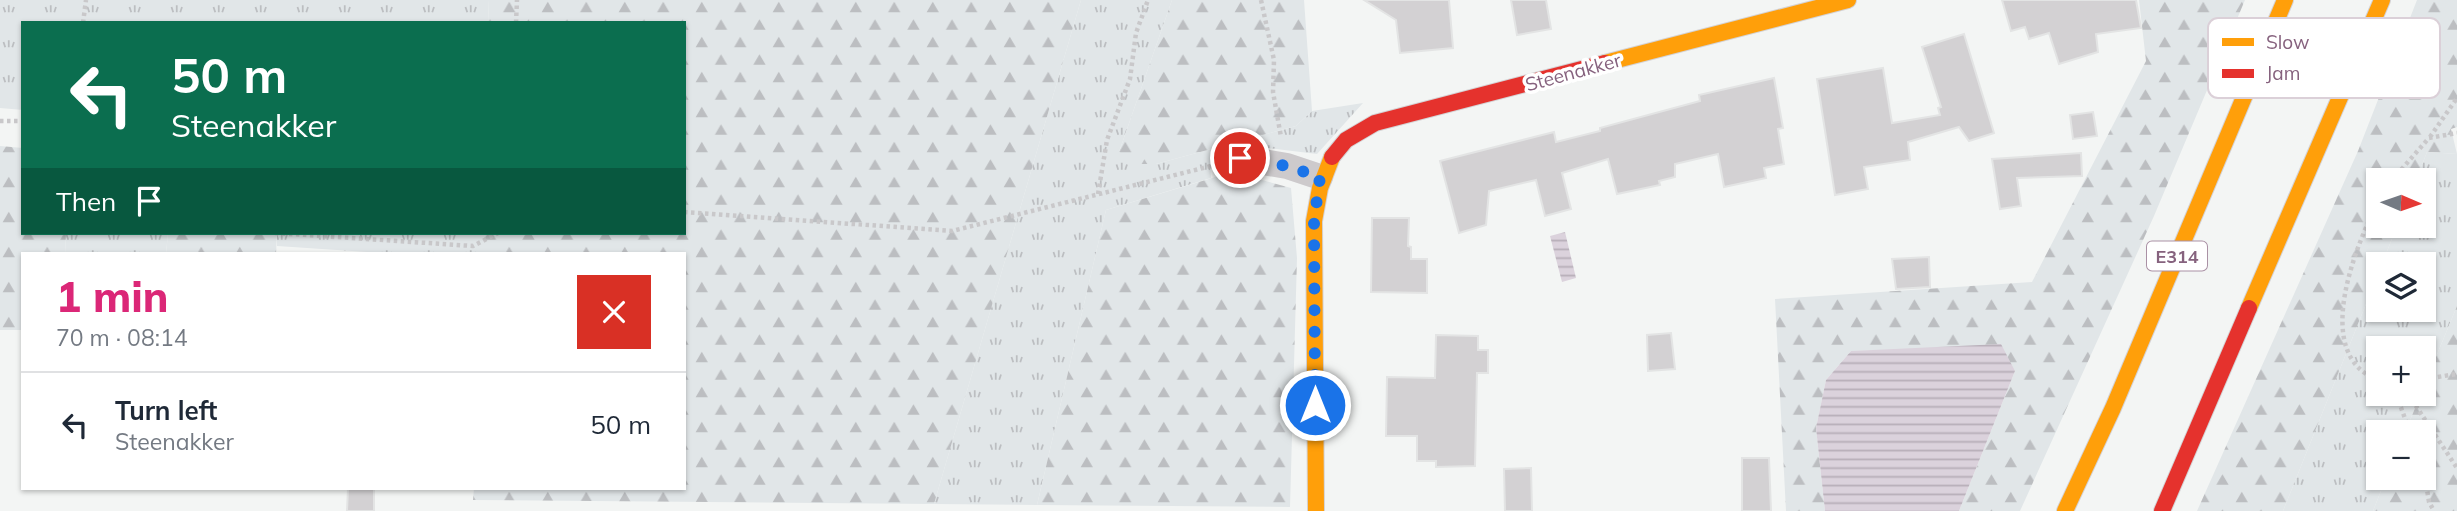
<!DOCTYPE html>
<meta charset="utf-8">
<style>
:root{--surface:#fff;--page:#f2f2f3;--text:#1f2937;--muted:#747a83;--line:#e0e1e3;--accent:#db2777}
body{margin:0;font-family:Mulish,sans-serif;background:var(--page);color:var(--text);height:100vh;display:flex;flex-direction:column;font-size:26px;white-space:nowrap}
*{box-sizing:border-box;margin:0}
p{font-size:23px;color:var(--muted)}
.icon{flex:none;width:38px;height:38px;fill:none;stroke:currentColor;stroke-width:2;stroke-linecap:round;stroke-linejoin:round}
.map{position:relative;flex:1;overflow:hidden}
.panel{position:absolute;left:21px;top:252px;width:665px;height:238px;display:flex;flex-direction:column;background:var(--surface);border-radius:0px;box-shadow:0 2px 5px #0004}
.panel>*{flex:none}
.guide{position:absolute;left:21px;top:21px;width:665px;height:214px;border-radius:0px;box-shadow:0 2px 5px #0004;background:#0b6e4f;color:#fff;overflow:hidden}
.needle{width:46px;rotate:92deg}
.fabs{position:absolute;left:2366px;top:168px;display:grid;gap:14px}
.fabs a{display:grid;place-items:center;width:70px;height:70px;border-radius:0px;background:var(--surface);box-shadow:0 2px 5px #0004;font-size:35px}
.pin{position:absolute;display:grid;place-items:center;width:60px;height:60px;color:#fff;margin:-30px;border:4px solid #fff;border-radius:50%;box-shadow:0 2px 7px #0007}
.me{position:absolute;width:77px;margin:-38px;rotate:0deg;stroke-linejoin:round;filter:drop-shadow(0 0 5px #0008)}
.turn{display:flex;align-items:center;gap:24px;height:147px;padding:0 35px;font-size:32px}
.turn .icon{width:91px;height:91px;stroke-width:2.5}
.turn b{display:block;font-size:49px;line-height:60px}
.then{display:flex;align-items:center;height:66px;padding:0 35px;background:#0003;gap:14px;font-size:26px}
.round{display:grid;place-items:center;flex:none;width:74px;height:74px;border-radius:0px;background:var(--page)}
.headline{display:flex;align-items:center;justify-content:space-between;height:119px;padding:0 35px}
h1{font-size:42px;font-weight:800;line-height:52px;color:var(--accent)}
ul{padding:0;list-style:none}
li{display:flex;align-items:center;gap:21px;height:105px;padding:0 35px;border-top:2px solid var(--line)}
li div{flex:1}
li b{display:block;font-size:26px}
li em{font-style:normal}
.map>svg:first-child{display:block}
</style>
<div class="map">
<svg width="2457" height="511" viewBox="0 0 2457 511">
<defs>
<pattern id="grass-tufts" width="24" height="20" patternUnits="userSpaceOnUse" patternTransform="scale(1.75)"><rect width="24" height="20" fill="#e1e6e8"/><path d="M3 7l-1-3M5 7V3M7 7l1-3M15 17l-1-3M17 17v-4M19 17l1-3" fill="none" stroke="#bcbec1"/></pattern>
<pattern id="forest-firs" width="22" height="20" patternUnits="userSpaceOnUse" patternTransform="scale(1.75)"><rect width="22" height="20" fill="#e1e6e8"/><path d="M5 1l3.5 6h-7zM16 11l3.5 6h-7z" fill="#bcbec1"/></pattern>
<pattern id="water-rules" width="6" height="5" patternUnits="userSpaceOnUse" patternTransform="scale(1.75)"><rect width="6" height="5" fill="#dbd2dc"/><path d="M0 2.5h6" fill="none" stroke="#b7aeb8"/></pattern>
</defs>
<rect width="100%" height="100%" fill="#f3f5f4"/>
<path fill="url(#grass-tufts)" d="M0,0h489l-1,23h-465v87l-23,-2z
M1081,0h91l-53,152 37,12 140,-38 16,-15 51,-8 -46,51 -65,-8 -42,13 1,19 -105,32 -69,295 -103,-1z
M2427,152l30,2v152l-33,80v-38h-46v46h43l-16,38h-27v46h8l-13,33h-90l95,-237v36h46v-46h-42l15,-38h27v-46h-8z
M66,233h102l-2,21h-101z
M277,233h206v21h-86l-120,-8z"/>
<path fill="url(#forest-firs)" d="M489,0h592l-147,504 -461,-4 1,-12h210v-234h-201v-21h201v-210h-196z
M1172,0h132l8,111 -16,15 -140,38h-18l-19,-12z
M2139,0h106l-91,216 -134,295h-61l56,-140 -112,-21 -52,1 -25,29 -10,48 9,83h-39l-11,-212 257,-17 114,-221z
M2417,0h40v127l-6,2 6,25 -30,-2 -11,28h-38v46h19l-15,38h-4v10l-95,237h-86l161,-360z
M0,146l23,2v85h43l-1,21h-42v76h-23z
M1232,172l59,16 6,70 -7,249 -253,-2 69,-295z
M168,233h109l-1,21h-110z
M2457,306v205h-84l13,-33h38v-46h-19l16,-38h3v-8z"/>
<path fill="url(#water-rules)" d="M1565,232l11,46 -14,4 -12,-46z
M2001,344l14,27 -56,140h-134l-9,-83 10,-48 25,-29z"/>
<path fill="#d3d1d3" stroke="#e3e4e4" stroke-width="2" d="M1364,0h85l4,48 -53,5 -4,-33z
M1511,0h35l5,29 -34,6z
M2002,0h134l5,28 -45,6 2,18 -39,12 -10,-31 -20,6 -4,-12 -14,4z
M1964,34l30,99 -25,8 -10,-14 -51,15 2,18 -46,7 4,22 -33,6 -18,-116 66,-11 9,55 48,-8 -2,-7 3,-1 -19,-60z
M1774,78l9,50 -5,1 6,35 -20,4 2,10 -42,9 -6,-33 -43,10v13l-16,4 1,4 -43,9 -9,-35 -46,14 9,36 -26,7 -9,-36 -47,11 -3,34 -27,8 -19,-72 114,-29 2,10 44,-11v-3l100,-27 -1,-6z
M2093,112l4,24 -24,3 -3,-24z
M2081,153l1,23 -65,2 4,28 -21,3 -8,-50z
M1372,218h37l-1,28 3,1v12h16v34l-56,-1z
M1929,257l1,30 -34,2 -4,-30z
M1671,333l4,36 -27,2 -1,-36z
M1436,335l42,1v14h10v23h-11l-2,93 -39,1v-6h-19v-25h-31l1,-59 48,1z
M1742,458h27l2,53h-29z
M1531,468l1,43h-27l-1,-42z
M348,488h26v23h-27z"/>
<g fill="none" stroke-linecap="round" stroke-linejoin="round">
<defs>
<path id="slow" d="M1605,63l243,-63
M2249,308l133,-308
M1316,511l-2,-290 6,-33 12,-31
M2065,511l48,-103 172,-408"/>
<path id="jam" d="M1332,157l14,-17 29,-17 230,-60
M2162,511l87,-203"/>
</defs>
<use href="#slow" stroke="#d4d2d4" stroke-width="18"/>
<use href="#jam" stroke="#d4d2d4" stroke-width="18"/>
<path stroke="#c9c8ca" stroke-width="4.5" stroke-dasharray="3.5 3.5" stroke-linecap="butt" d="M1261,0l13,60 -1,32 8,45
M83,23l3,-23
M516,23l1,-23
M0,121h23
M2430,137l27,-39
M2392,180l37,-42 28,-5
M1098,194l9,-54 23,-61 6,-46 12,-33
M2378,202c-23,45 -67,153 0,178
M684,212l268,19 263,-66
M275,233l198,13 25,-13
M2424,379l33,-5
M2396,394l14,38
M2408,394l49,74
M2424,471l5,31 5,9"/>
<path stroke="#cdcacc" stroke-width="26" d="M1240,158l47,8 33,11"/>
<use href="#slow" stroke="#ff9f0a" stroke-width="16"/>
<use href="#jam" stroke="#e5322d" stroke-width="16"/>
</g>
<g fill="none" stroke-linecap="round" stroke-linejoin="round">
<path stroke="#1a73e8" stroke-width="12" stroke-dasharray="0 21.6" d="M1240,158l47,8 33,11 -6,44 1,184"/>
</g>
<g text-anchor="middle" dominant-baseline="central" stroke-width="7" stroke-linejoin="round" paint-order="stroke">
<rect fill="#fff" stroke="#aa91a5" stroke-width="2" x="2147" y="241.5" width="60" height="29" rx="5"/>
<g font-size="18" font-weight="bold" fill="#86627e">
<text x="2177" y="256">E314</text>
</g>
<g font-size="19" fill="#86627e" stroke="#fff">
<text transform="translate(1573 72) rotate(-15)">Steenakker</text>
</g>
</g>
<rect x="2208" y="18" width="232" height="80" rx="10" fill="#fff" stroke="#dbd0d8" stroke-width="2"/>
<rect x="2222" y="38" width="32" height="8" fill="#ff9f0a"/>
<rect x="2222" y="69" width="32" height="9" fill="#e5322d"/>
<g font-size="19" fill="#86627e">
<text x="2266" y="49">Slow</text>
<text x="2266" y="80">Jam</text>
</g>
</svg>
<div class="fabs">
<a><svg class="needle" viewBox="-14 -14 28 28"><path d="M0-13l5 13h-10z" fill="#e53935"/><path d="M0 13l5-13h-10z" fill="#747a83"/></svg></a>
<a><svg class="icon" aria-label="layers" viewBox="0 0 24 24"><path d="M12 4l9 5-9 5-9-5zM3 14l9 5 9-5"/></svg></a>
<a>+</a>
<a>−</a>
</div>
<div class="pin" style="left:1240px;top:158px;background:#d93025"><svg class="icon" aria-label="arrive" viewBox="0 0 24 24"><path d="M6 21V4h12l-3 4 3 4H6"/></svg></div>
<svg class="me" style="left:1315px;top:405px" viewBox="-20 -20 40 40"><circle r="17" fill="#1a73e8" stroke="#fff" stroke-width="3"/><path d="M0-11L8 9 0 5-8 9z" fill="#fff"/></svg>
<div class="guide">
<div class="turn"><svg class="icon" aria-label="left" viewBox="0 0 24 24"><path d="M17 20v-9H6M10 6l-5 5 5 5"/></svg><div><b>50 m</b>Steenakker</div></div>
<div class="then">Then<svg class="icon" aria-label="arrive" viewBox="0 0 24 24"><path d="M6 21V4h12l-3 4 3 4H6"/></svg></div>
</div>
<section class="panel">
<div class="headline"><div><h1>1 min</h1><p>70 m · 08:14</p></div><a class="round" style="background:#d93025;color:#fff"><svg class="icon" aria-label="close" viewBox="0 0 24 24"><path d="M6 6l12 12M18 6L6 18"/></svg></a></div>
<ul>
<li><svg class="icon" aria-label="left" viewBox="0 0 24 24"><path d="M17 20v-9H6M10 6l-5 5 5 5"/></svg><div><b>Turn left</b><p>Steenakker</p></div><em>50 m</em></li>
</ul>
</section>
</div>
